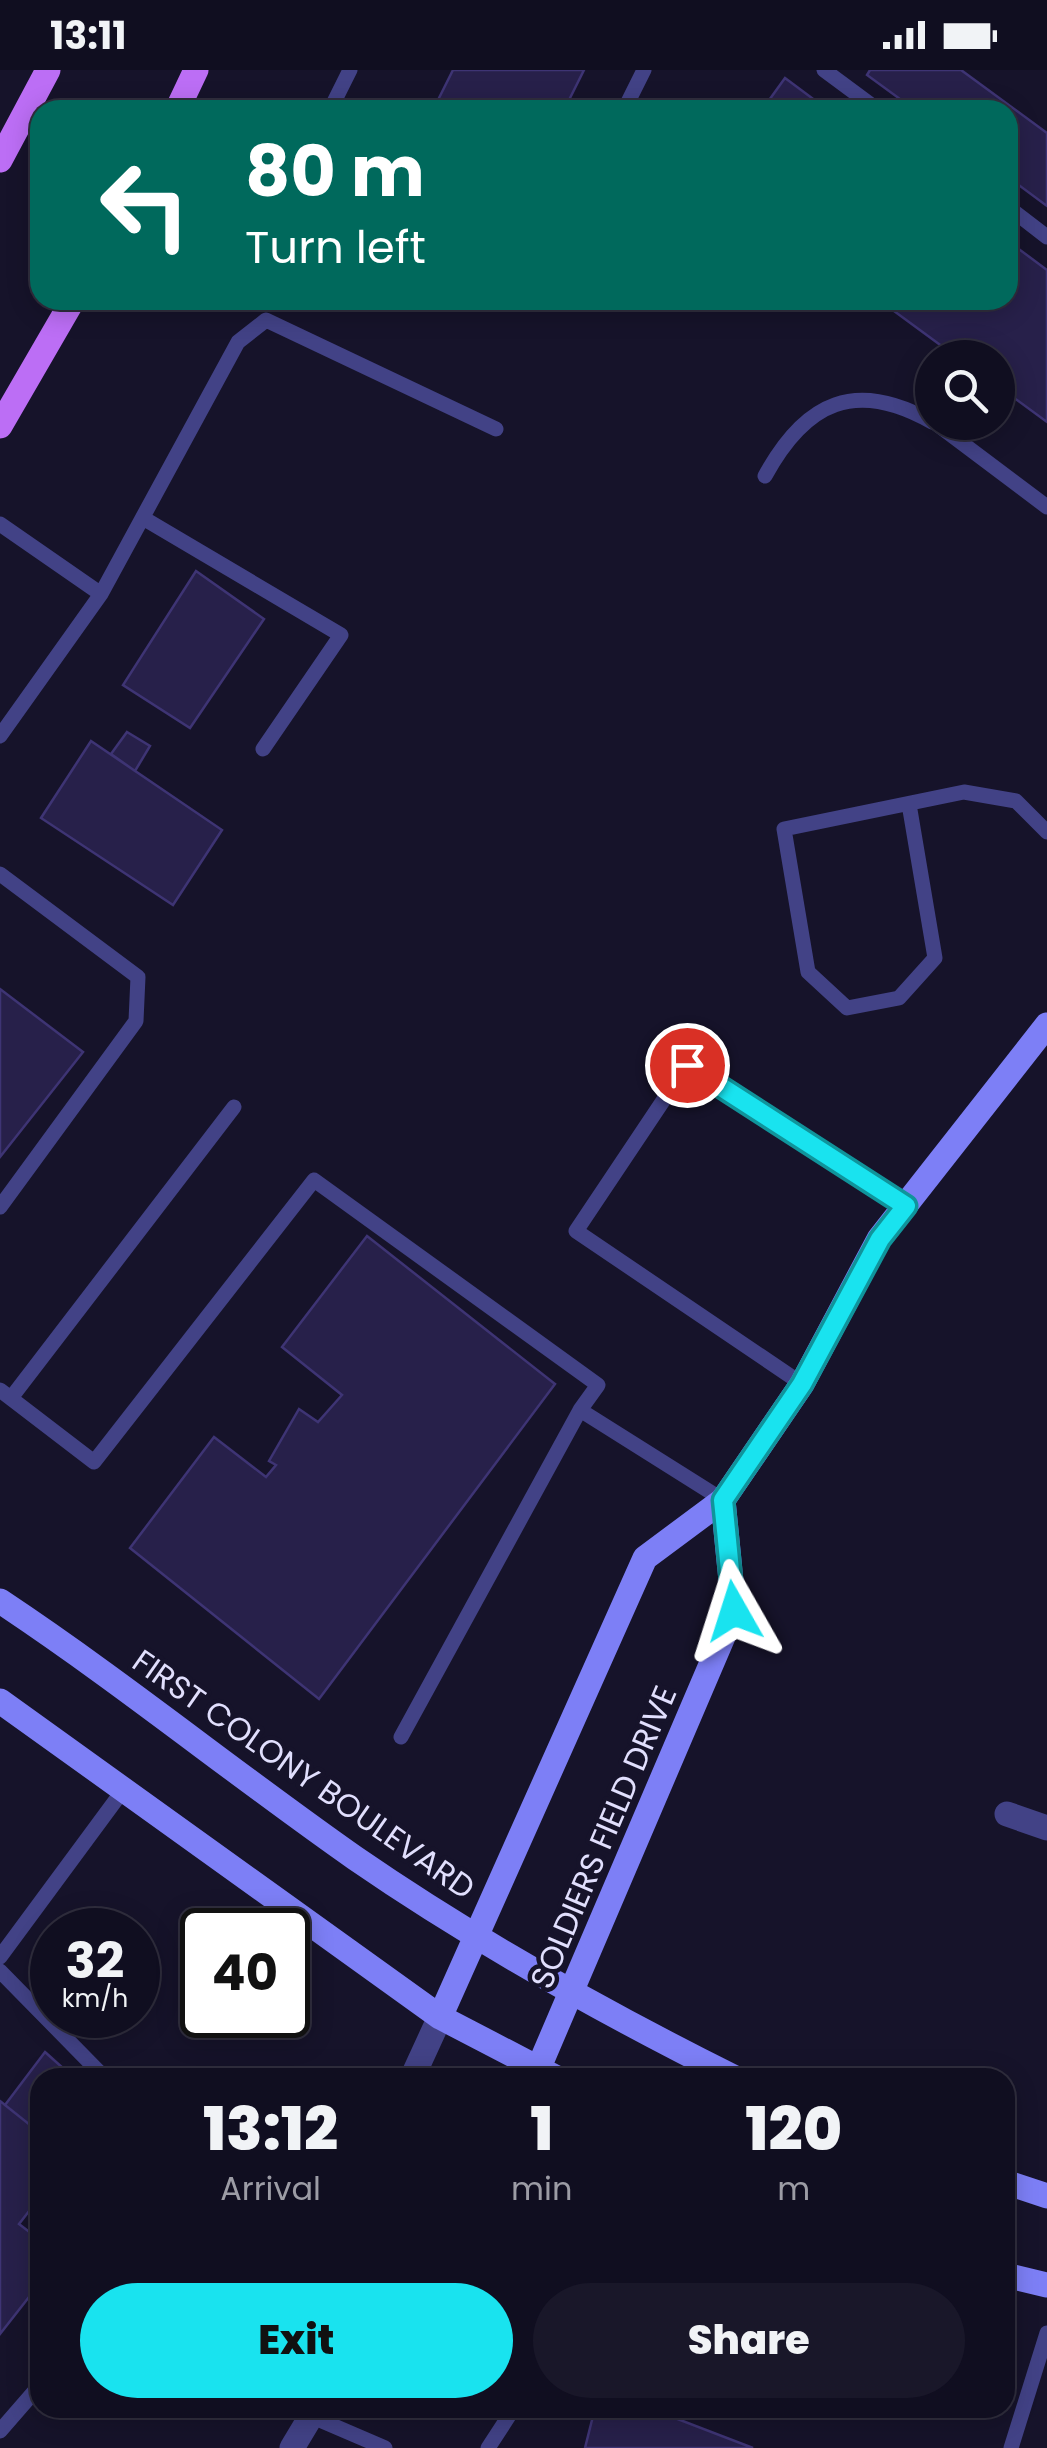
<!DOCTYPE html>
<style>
:root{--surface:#100e20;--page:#191729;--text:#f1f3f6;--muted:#9c9ca5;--line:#302e3e;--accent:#19e3ef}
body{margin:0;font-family:Poppins,sans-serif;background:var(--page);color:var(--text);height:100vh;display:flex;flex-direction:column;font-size:38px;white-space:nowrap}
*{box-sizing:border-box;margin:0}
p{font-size:32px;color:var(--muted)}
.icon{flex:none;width:55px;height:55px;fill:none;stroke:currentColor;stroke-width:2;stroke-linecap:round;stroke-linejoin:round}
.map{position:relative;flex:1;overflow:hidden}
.panel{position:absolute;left:30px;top:1998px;width:985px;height:350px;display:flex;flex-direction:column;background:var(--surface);border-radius:30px;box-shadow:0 5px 25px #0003,0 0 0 2px var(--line)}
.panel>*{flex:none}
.guide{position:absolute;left:30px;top:30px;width:988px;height:210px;border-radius:30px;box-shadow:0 5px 25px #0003,0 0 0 2px var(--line);background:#00695c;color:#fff;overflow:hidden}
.buttons{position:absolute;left:915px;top:270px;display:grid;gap:20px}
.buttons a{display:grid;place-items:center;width:100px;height:100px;border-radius:50%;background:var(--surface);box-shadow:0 5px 25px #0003,0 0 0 2px var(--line);font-size:50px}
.speed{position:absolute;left:30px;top:1838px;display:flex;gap:20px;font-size:50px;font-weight:700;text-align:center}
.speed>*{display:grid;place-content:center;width:130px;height:130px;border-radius:50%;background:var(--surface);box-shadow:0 5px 25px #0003,0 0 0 2px var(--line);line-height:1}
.speed small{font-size:25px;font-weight:400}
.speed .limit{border:5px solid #111;border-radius:15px;background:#fff;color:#111}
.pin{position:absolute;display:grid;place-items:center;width:85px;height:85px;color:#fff;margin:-42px;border:5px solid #fff;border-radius:50%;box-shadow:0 2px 10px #0007}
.me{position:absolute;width:110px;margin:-55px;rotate:354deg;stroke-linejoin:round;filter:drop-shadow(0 0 8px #0008)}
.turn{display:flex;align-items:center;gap:35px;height:210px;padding:0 50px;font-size:45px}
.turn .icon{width:130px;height:130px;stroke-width:2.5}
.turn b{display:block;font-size:70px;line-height:85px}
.eta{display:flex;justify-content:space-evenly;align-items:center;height:170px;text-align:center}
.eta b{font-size:60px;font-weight:800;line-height:70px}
.cta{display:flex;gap:20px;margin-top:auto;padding:20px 50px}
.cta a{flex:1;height:115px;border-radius:60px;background:var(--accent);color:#111;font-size:40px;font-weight:800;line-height:115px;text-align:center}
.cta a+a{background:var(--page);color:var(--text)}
.status{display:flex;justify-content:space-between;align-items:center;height:70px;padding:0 50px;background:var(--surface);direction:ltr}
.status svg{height:28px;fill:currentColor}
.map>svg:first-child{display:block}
</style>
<div class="status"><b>13:11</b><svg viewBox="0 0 49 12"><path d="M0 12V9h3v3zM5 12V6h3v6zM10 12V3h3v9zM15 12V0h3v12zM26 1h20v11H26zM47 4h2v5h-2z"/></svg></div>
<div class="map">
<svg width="1047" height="2378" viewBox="0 0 1047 2378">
<rect width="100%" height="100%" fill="#16132a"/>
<path fill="#27204a" stroke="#3e3474" stroke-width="2.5" d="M453,0h131l-20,40h-131z
M870,0h91l86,63v73l-39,-29v-67h-93l-48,-35z
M785,8l43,32h-66z
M1008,171l39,29v152l-49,-36v-28h-40l-79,-58h129z
M196,501l68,48 -74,109 -67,-43z
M127,662l23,14 -15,25 -24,-17z
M91,671l131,89 -49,75 -132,-87z
M0,919l83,63 -83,105z
M367,1166l188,148 -236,315 -189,-151 84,-111 52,40 10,-12 -7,-4 30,-52 19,13 24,-27 -60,-48z
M45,1982l29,26h-34v55l-35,-28z
M0,2031l40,32v64l-21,27 21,16v43l-40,51z
M595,2338h54l104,40h-168z"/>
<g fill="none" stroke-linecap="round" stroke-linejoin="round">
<path stroke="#424286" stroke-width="15" d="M824,0l54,40
M330,40l20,-40
M624,40l20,-40
M1008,137l39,30
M934,352l113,85
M765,406c41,-75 91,-97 167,-54
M143,448l198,117 -78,114
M0,454l101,70
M0,666l101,-142 137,-252 28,-22 230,109
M909,734l26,154 -36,40 -52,10 -39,-36 -24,-143 180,-37 52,9 31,31
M0,804l138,103 -2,44 -136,186
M802,1314l-226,-153 111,-166 219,141
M0,1320l94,72 220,-282 284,205 -18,25
M11,1328l223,-291
M401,1667l179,-327 143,90
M0,1887l124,-168
M0,1901l105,107
M292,2338l93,40
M0,2361l40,-46
M488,2378l26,-40
M1011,2378l36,-115"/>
<path stroke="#424286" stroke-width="25" d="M1007,1744l40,14
M412,2008l28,-61
M292,2378l24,-40"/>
<path stroke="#7d7ff6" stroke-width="25" d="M0,1531c122,81 235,173 355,257 116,80 254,157 380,220
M0,1631l440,316 117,61
M440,1947l205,-459 78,-58 79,-116 77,-145 168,-214
M539,1997l195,-456 -11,-111
M1005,2112l42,14
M1005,2205l42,10"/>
<path stroke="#bc6ef5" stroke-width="25" d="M177,40l19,-40
M0,90l48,-90
M0,356l73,-126"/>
</g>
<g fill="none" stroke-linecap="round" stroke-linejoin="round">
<defs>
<path id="route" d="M687,995l219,141 -26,33 -78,145 -79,116 11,111"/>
</defs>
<use href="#route" stroke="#10949b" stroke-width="25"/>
<use href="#route" stroke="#19e3ef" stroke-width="18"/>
</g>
<g text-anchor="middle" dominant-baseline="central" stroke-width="9" stroke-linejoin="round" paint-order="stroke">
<g font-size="32" fill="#e1dffd" stroke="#16132a">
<text transform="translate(304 1704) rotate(35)">FIRST COLONY BOULEVARD</text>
<text transform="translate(603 1767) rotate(-67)">SOLDIERS FIELD DRIVE</text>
</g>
</g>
</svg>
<div class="buttons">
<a><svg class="icon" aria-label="search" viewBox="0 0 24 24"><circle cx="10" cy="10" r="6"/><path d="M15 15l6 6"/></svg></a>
</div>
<div class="speed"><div>32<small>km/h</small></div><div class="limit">40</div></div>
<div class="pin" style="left:687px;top:995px;background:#d93025"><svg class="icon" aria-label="arrive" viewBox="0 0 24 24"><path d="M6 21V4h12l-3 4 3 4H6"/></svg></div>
<svg class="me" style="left:734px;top:1541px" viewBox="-20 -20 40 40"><path d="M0-17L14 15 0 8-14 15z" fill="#19e3ef" stroke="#fff" stroke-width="4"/></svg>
<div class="guide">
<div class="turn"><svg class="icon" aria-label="left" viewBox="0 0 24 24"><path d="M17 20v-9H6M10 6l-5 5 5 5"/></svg><div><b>80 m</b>Turn left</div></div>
</div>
<section class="panel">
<div class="eta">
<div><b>13:12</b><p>Arrival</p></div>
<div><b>1</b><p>min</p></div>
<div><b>120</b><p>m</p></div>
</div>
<div class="cta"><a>Exit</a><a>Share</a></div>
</section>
</div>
